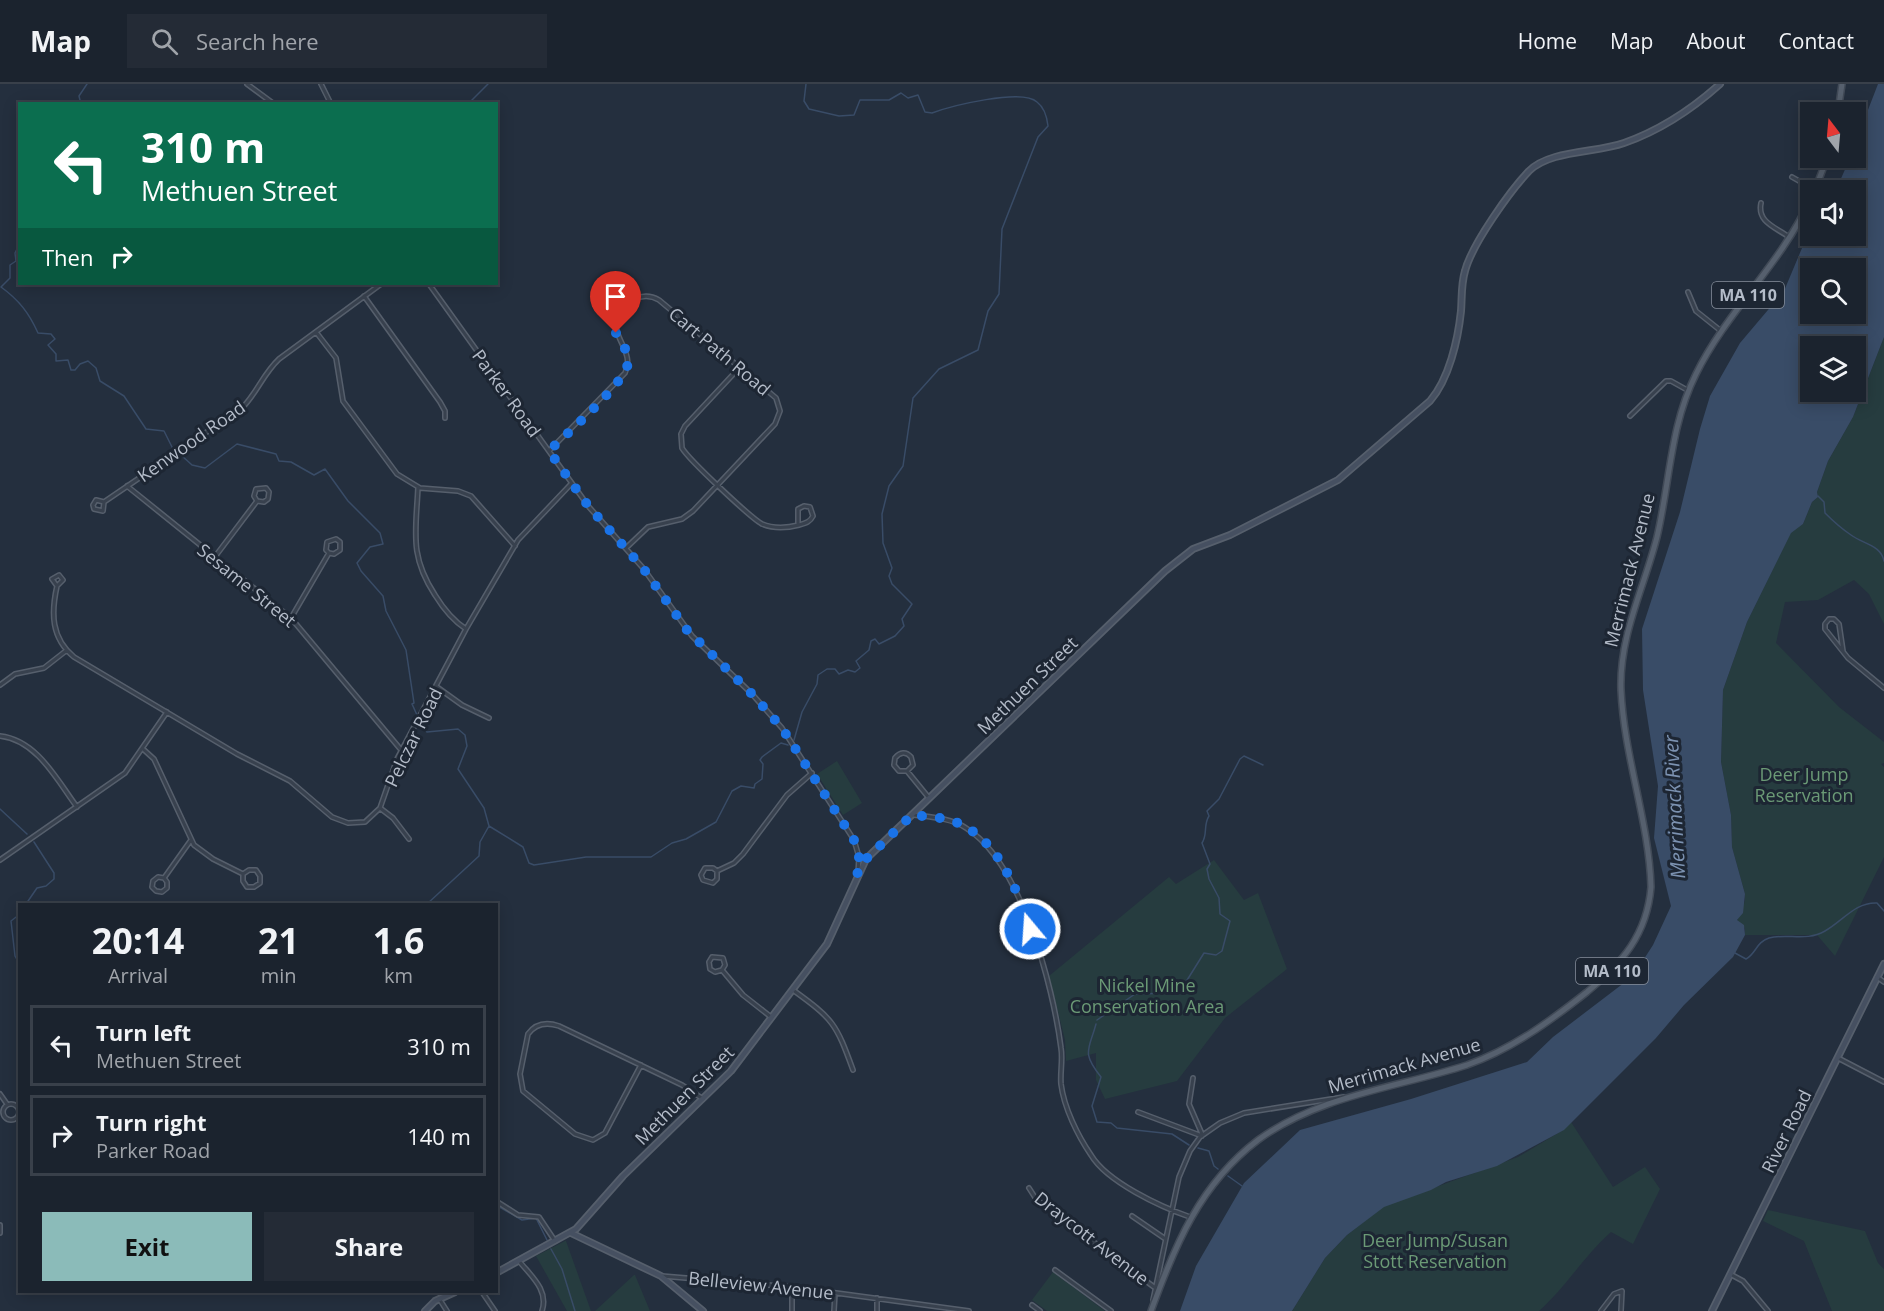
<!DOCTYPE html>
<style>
:root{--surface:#1b232e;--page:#242b36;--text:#f1f3f6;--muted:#a0a4aa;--line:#39404a;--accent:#8bbbb9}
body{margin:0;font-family:"Open Sans",sans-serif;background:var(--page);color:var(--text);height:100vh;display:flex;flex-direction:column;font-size:22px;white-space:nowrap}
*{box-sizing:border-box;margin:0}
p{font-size:20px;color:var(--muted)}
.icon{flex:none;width:33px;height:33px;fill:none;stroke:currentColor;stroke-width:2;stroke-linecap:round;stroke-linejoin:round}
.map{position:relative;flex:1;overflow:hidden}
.side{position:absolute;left:18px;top:819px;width:480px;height:390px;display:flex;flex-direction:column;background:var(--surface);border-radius:0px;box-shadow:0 3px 15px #0003,0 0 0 2px var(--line)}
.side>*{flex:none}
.banner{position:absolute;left:18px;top:18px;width:480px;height:183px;border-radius:0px;box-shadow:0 3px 15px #0003,0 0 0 2px var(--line);background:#0b6e4f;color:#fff;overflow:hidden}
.needle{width:39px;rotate:344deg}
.fabs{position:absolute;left:1800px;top:18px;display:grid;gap:12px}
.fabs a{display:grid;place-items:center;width:66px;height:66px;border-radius:0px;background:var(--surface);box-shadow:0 3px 15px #0003,0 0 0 2px var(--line);font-size:30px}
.pin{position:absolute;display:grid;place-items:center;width:51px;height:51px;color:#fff;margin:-62px -26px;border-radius:50% 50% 50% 0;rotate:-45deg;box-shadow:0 0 6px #0007}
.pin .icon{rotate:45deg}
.me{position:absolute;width:66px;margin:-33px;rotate:342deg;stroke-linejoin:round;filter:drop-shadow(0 0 4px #0008)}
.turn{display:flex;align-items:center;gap:21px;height:126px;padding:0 24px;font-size:27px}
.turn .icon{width:78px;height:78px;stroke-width:2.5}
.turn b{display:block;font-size:42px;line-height:51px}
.then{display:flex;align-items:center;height:57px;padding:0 24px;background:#0003;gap:12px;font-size:22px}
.eta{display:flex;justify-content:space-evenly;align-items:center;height:102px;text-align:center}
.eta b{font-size:36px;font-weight:700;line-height:42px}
.action{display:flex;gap:12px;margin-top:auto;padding:12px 24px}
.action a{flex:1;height:69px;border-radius:0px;background:var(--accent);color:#111;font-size:24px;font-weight:700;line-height:69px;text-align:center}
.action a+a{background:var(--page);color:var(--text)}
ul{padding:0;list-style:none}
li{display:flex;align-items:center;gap:18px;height:81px;margin:0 12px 9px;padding:0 12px;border:3px solid var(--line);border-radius:0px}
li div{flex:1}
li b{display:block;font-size:22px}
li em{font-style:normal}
header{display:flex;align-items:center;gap:36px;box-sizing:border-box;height:84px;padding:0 30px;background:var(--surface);border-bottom:2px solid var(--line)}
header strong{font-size:28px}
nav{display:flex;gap:33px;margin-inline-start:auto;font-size:21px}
.search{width:420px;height:54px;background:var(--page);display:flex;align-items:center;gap:15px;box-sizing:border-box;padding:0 21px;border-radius:0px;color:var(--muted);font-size:22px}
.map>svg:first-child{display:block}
</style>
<header>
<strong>Map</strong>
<div class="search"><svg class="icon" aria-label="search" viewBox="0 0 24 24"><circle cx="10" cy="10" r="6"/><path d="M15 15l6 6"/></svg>Search here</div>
<nav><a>Home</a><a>Map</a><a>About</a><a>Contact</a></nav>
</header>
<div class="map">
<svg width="1884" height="1227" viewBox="0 0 1884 1227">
<rect width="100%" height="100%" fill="#242f3e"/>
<path fill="#263c3f" d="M1884,253v287l-15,-30 -15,-14 -36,20 -33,2 -9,41 63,64 45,35v21l-3,1 3,3v90l-49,99 -18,-21h-72v-7l-8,-7 8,-20v-7l-13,-47 -1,-32 -10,-53 2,-72 24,-68 44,-90 12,-8 9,-22 6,-5 -1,-5 11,-31 25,-44z
M837,677l25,42 -19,12 -26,-41z
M1214,776l30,40 14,-7 29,76 -62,49 -48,63 -72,18 -9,-19v-27l-30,8 -1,-21 -16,-64 120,-99 7,7z
M1571,1038l42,65 32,-20 15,22 -27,55 -22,-12c-27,24 -45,55 -72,79h-247l33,-53 22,-23 37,-29 134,-49 45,-27z
M1768,1126l97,21 13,32 6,6v42h-52l-28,-70 -41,-20z
M565,1157h1l25,70h-24l-31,-55z
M1053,1188l52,39h-58l-15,-11z
M635,1191l15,36h-55l39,-36z"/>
<path fill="#394c67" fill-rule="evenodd" d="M1878,0h6v253l-31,80 -25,44 -11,31 1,5 -6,5 -9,22 -12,9 -44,89 -24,68 -2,72 10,53 1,32 13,47 -2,19 -6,7 7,5 1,10 -12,22 -49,48 -28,33 -92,92 -67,36 -51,16 -15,8 -47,17 -37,28 -22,23 -33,53h-112l16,-45 48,-83 56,-53 111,-31 116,-37 26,-25 80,-61 20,-31 18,-39 -17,-68 4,-52 -15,-96 -1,-61 38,-117 20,-83 10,-33 30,-53 44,-52 26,-62v7h46v-46h-20l14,-32h6v-17zM1810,184h46v46h-46zM1810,262h46v46h-46z"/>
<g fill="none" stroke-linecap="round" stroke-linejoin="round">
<path stroke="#394c67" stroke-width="1.5" d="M81,20l-2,-8 8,-12
M468,20l20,-20
M20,159l-5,10 1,8 -6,4v13l-9,9c18,13 28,26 37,46l13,1 4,5 -7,6 8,9v7l12,-1 3,10h4l5,-6 8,-3 8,7 4,13 24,15 22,33 18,2 9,18
M181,371l11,10 13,3 32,-24 39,10 3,7 12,1 23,13 11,-6 23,32 32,32 3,11 -13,3 -13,16 4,8 22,25 3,15 20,39 8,53 -2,1 5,11
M1818,412l6,6 1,11c8,8 17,16 26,22 12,9 30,10 33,26
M420,641l7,7 31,-3 7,6 2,11 -9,23 26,39 5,18 -9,16 -1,14 -52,48
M794,656l8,-28 15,-28 1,-9 9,-6h8l4,5 9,-4 7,2 5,-4 -4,-7 13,-11 2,-9 4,-2 4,5 16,-8 9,-10 -2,-7 10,-15 -20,-20 -3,-8 3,-8 -9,-25 -1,-29 7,-28 14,-20 10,-68 26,-29 39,-19 10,-39 11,-17 3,-65 36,-92 10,-11c-1,-9 -3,-18 -11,-24 -15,-14 -86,4 -105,11l-7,-1 -7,-17 -10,3 -7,-5 -12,7h-29l-6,15 -15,1 -30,-7 -5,-8 2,-17
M0,725l27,25
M489,742l34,21 6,16 5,2 52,-8h65l21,-14 14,-4 30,-17 16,-31 9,-5 13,2 1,-4 7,-5 1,-15 -3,-4 2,-3 19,-14 7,2
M26,820l11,-16 9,-2 8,-7v-6l-20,-31
M20,830l-9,7 4,35 5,9
M1735,869l11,6c10,-5 10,-17 23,-21 19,-5 37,4 56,-7 18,-10 30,-29 52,-28l7,8
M1097,936l38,-26 37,-1 12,-8 20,-32 12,2 6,-4 8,-30 -10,-7 -1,-16 -10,-19 -2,-10 3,-5 -8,-21c6,-9 1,-18 7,-27l-2,-5 12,-12 21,-40 4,-3 19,9
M1096,940c-7,26 -15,28 5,53l-9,29 5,16 14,1 6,5 55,6 17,11
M1198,1064l11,3 5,15 4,3
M1228,1092l14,10
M496,1121l26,15 14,-2 11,22
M551,1165l11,20 13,42"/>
<defs>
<path id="street" d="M247,0l27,20
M321,0l10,20
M1792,93l23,13
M1761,119c-4,19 14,24 28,34
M429,200l160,223 54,61 49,68 60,58 30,34 72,112 5,17 -1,16
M1688,208l8,19 25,20
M364,212l76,106 5,9v7
M316,248l20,26 7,43 54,73 23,14 38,3 13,5 44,50
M740,283l-55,59 -4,8 1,14c7,12 69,70 80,76 12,5 25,4 37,1 7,-2 11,-3 14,-9l-3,-9 -6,-1 -6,3v16
M1630,332l36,-35h5l18,10
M549,367l76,-78c10,-20 -12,-34 -9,-54 7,-17 26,-29 43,-19l117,98 4,13 -5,13 -82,87 -11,8 -34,8 -22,21
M127,402l164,132 111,133
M418,403c-2,45 -9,68 17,108 8,13 17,25 31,34
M104,418l-1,9 -9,-2 -1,-4 3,-5 8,2 138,-94c15,-15 21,-34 37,-49l102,-75
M214,474l43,-57 -3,-5 2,-7 10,-1 3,4 -1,7 -4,3 -7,-1
M57,502l6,-6 -4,-5 -7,4 5,7c-6,27 -6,52 17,71l163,97 53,27 42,36 16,6 17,-1 15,-14 17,-49 69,-130 52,-89 53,-56
M291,534l38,-65 5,1 6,-4v-8l-4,-3 -9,3 -1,8 3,3
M1843,567l-4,-27 -5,-5h-5l-4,5v5l23,29 36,30
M0,601l15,-11 29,-6 23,-18
M437,603l25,18 27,13
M0,652c37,4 57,44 77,71
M143,665l11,10 40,86 19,14 30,15v7l4,6h7l6,-4v-7l-4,-6h-7l-6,4
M907,687h-8l-5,-6 1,-7c5,-6 11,-7 16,-1l2,8 -6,6 22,27
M380,724l13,10 16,21
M914,731c17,2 37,3 52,13 55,34 87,158 95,220 2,12 -1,24 0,36 3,24 17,52 30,71 16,27 70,52 99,62
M0,776l125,-87 42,-61
M717,787v8l-4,4 -10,-3 -2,-5 4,-7h8l4,3 17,-8 9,-9 44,-59 25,-22
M164,794l3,4v6l-5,4 -6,-1 -4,-4 1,-6 5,-4 6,1 27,-38
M722,886l-7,2 -5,-3 -1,-7 3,-5 11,1 2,7 -3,5 21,25 28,22
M1877,893l7,5
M793,906c40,29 43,33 60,80
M1838,974l46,24
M641,981l-36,68 -12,7 -18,-6 -52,-43 -3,-17 8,-40c8,-11 19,-12 31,-8l123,59 21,14
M1193,994l-4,26 13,30
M0,1010l7,10
M3 1028a8 8 0 1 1 16 0a8 8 0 1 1-16 0Z
M1138,1028l64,24
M1029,1104l7,11 118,88
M496,1117l22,14 21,2 16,24
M1132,1132l32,22
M0,1141v8
M519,1177c12,15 30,29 23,50
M1055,1186l56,41
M1730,1190l13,7 25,30
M662,1192l130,11 177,24
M482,1208l13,19
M440,1216l7,11
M1153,1216l26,-123 11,-26 10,-14 20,-14 24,-10 100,-16
M1032,1221l8,6
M792,1227v-24
M834,1227l1,-18
M877,1227v-13
M1601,1227l13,-17 8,-3 -1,20"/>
<path id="secondary" d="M571,1149l90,43 42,35
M496,1189l80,-44 47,-53 108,-105 96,-127 39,-85 299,-288 28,-22 37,-14 108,-55 92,-79c19,-22 28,-61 31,-90 1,-13 0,-27 4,-40 7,-27 45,-80 64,-100 21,-21 67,-18 95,-28 37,-13 67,-33 96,-59
M425,1227l10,-10 20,-9
M1712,1227l172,-347"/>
<path id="primary" d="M1838,28l4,-28
M1815,106l12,-32
M1151,1227c24,-66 49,-127 107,-171 62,-45 138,-52 209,-75 45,-16 82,-43 120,-73 35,-29 60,-57 64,-105 -2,-66 -27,-130 -30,-197 -2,-54 23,-102 36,-153 13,-55 13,-111 39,-163 31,-63 85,-110 114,-174"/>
</defs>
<use href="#street" stroke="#565f6c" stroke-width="6"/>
<use href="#secondary" stroke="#565f6c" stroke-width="8"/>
<use href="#primary" stroke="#414a57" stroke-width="8"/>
<use href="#street" stroke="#38414e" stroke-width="3"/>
<use href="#secondary" stroke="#465061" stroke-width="4.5"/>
<use href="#primary" stroke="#56606e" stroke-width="5"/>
</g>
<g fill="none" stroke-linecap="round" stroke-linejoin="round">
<path stroke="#1a73e8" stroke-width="10" stroke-dasharray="0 18" d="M616,249c5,9 13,19 12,29 0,19 -64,74 -79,89l40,56 54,61 44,62 65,64 30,34 72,112 5,17 -2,17 9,-15 46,-44c16,2 32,2 46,8 40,17 60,68 72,106"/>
</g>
<g text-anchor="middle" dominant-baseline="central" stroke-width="6" stroke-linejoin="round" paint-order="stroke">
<g fill="#1d2633" stroke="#878f9c" stroke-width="1.5">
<rect x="1712" y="198" width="72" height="26" rx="4.5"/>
<rect x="1576" y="874" width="72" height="26" rx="4.5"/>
</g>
<g font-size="16" font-weight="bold" fill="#b4bcc9">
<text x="1748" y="211">MA 110</text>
<text x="1612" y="887">MA 110</text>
</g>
<g font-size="18" fill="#b4bcc9" stroke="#1d2633">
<text transform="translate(720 267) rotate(40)">Cart Path Road</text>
<text transform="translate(507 309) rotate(54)">Parker Road</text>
<text transform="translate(191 357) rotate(-35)">Kenwood Road</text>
<text transform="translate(1629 486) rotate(-76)">Merrimack Avenue</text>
<text transform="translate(247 501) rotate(39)">Sesame Street</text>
<text transform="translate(1027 601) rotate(-44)">Methuen Street</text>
<text transform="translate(413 653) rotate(-64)">Pelczar Road</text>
<text transform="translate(1404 981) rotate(-16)">Merrimack Avenue</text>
<text transform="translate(684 1011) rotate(-45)">Methuen Street</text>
<text transform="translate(1786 1047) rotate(-64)">River Road</text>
<text transform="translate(1092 1154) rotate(38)">Draycott Avenue</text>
<text transform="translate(761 1201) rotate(6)">Belleview Avenue</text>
</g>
<g font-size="18" fill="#6b9a76" stroke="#1d2633">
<text x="1804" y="690">Deer Jump<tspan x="1804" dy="21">Reservation</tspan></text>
<text x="1147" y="901">Nickel Mine<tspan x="1147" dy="21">Conservation Area</tspan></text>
<text x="1435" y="1156">Deer Jump/Susan<tspan x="1435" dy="21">Stott Reservation</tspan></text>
</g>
<g font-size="20" font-style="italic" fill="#7c92b1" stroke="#1d2633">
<text transform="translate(1674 723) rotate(-93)">Merrimack River</text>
</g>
</g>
</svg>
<div class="fabs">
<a><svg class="needle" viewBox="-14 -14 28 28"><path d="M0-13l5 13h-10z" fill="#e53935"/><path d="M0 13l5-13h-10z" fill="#a0a4aa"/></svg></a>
<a><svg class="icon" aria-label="sound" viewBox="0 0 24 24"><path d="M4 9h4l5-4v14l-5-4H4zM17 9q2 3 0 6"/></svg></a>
<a><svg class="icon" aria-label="search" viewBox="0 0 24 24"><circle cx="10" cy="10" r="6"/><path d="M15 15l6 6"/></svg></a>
<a><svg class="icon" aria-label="layers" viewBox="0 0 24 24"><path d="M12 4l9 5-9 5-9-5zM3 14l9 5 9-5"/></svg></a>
</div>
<div class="pin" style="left:616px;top:249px;background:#d93025"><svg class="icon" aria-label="arrive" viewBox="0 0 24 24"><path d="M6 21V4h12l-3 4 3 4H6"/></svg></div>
<svg class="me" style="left:1030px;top:845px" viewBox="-20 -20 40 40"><circle r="17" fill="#1a73e8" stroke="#fff" stroke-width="3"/><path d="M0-11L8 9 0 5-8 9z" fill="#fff"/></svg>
<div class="banner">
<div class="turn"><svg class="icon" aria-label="left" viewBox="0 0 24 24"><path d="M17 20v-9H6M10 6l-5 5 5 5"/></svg><div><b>310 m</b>Methuen Street</div></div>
<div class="then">Then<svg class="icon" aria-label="right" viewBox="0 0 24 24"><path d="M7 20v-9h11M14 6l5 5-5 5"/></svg></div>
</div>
<section class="side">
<div class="eta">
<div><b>20:14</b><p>Arrival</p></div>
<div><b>21</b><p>min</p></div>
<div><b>1.6</b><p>km</p></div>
</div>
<ul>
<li><svg class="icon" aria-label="left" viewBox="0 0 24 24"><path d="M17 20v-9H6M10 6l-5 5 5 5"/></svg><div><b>Turn left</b><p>Methuen Street</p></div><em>310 m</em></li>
<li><svg class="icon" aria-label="right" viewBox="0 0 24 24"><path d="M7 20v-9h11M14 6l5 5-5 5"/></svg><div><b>Turn right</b><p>Parker Road</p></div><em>140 m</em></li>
</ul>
<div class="action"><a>Exit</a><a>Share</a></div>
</section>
</div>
